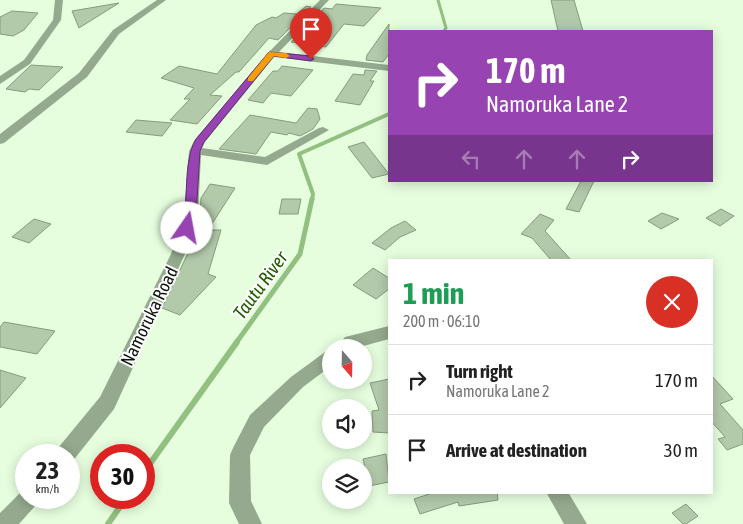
<!DOCTYPE html>
<meta charset="utf-8">
<style>
:root{--surface:#fff;--page:#f6f6f6;--text:#222;--muted:#767676;--line:#e0e0e0}
body{margin:0;font-family:"Asap Condensed",sans-serif;background:var(--page);color:var(--text);height:100vh;display:flex;flex-direction:column;font-size:19px;white-space:nowrap}
*{box-sizing:border-box;margin:0}
p{font-size:16px;color:var(--muted)}
.icon{flex:none;width:28px;height:28px;fill:none;stroke:currentColor;stroke-width:2;stroke-linecap:round;stroke-linejoin:round}
.map{position:relative;flex:1;overflow:hidden}
.details{position:absolute;left:388px;top:259px;width:325px;height:235px;display:flex;flex-direction:column;background:var(--surface);border-radius:0px;box-shadow:0 2px 12px #0003}
.details>*{flex:none}
.guide{position:absolute;left:388px;top:30px;width:325px;height:152px;border-radius:0px;box-shadow:0 2px 12px #0003;background:#9743b1;color:#fff;overflow:hidden}
.needle{width:32px;rotate:160deg}
.tools{position:absolute;left:322px;top:339px;display:grid;gap:10px}
.tools a{display:grid;place-items:center;width:50px;height:50px;border-radius:50%;background:var(--surface);box-shadow:0 2px 12px #0003;font-size:25px}
.speed{position:absolute;left:15px;top:444px;display:flex;gap:10px;font-size:25px;font-weight:700;text-align:center}
.speed>*{display:grid;place-content:center;width:65px;height:65px;border-radius:50%;background:var(--surface);box-shadow:0 2px 12px #0003;line-height:1}
.speed small{font-size:12px;font-weight:400}
.speed .limit{border:8px solid #d22;background:#fff;color:#111}
.pin{position:absolute;display:grid;place-items:center;width:42px;height:42px;color:#fff;margin:-51px -21px;border-radius:50% 50% 50% 0;rotate:-45deg;box-shadow:0 0 5px #0007}
.pin .icon{rotate:45deg}
.me{position:absolute;width:55px;margin:-28px;rotate:12deg;stroke-linejoin:round;filter:drop-shadow(0 0 4px #0008)}
.turn{display:flex;align-items:center;gap:18px;height:105px;padding:0 15px;font-size:22px}
.turn .icon{width:65px;height:65px;stroke-width:2.5}
.turn b{display:block;font-size:35px;line-height:42px}
.lanes{display:flex;align-items:center;height:48px;padding:0 15px;background:#0003;justify-content:center;gap:25px;direction:ltr}
.lanes .off{opacity:.35}
.round{display:grid;place-items:center;flex:none;width:52px;height:52px;border-radius:26px;background:var(--page)}
.headline{display:flex;align-items:center;justify-content:space-between;height:85px;padding:0 15px}
h1{font-size:30px;font-weight:700;line-height:38px;color:#1e9e55}
ul{padding:0;list-style:none}
li{display:flex;align-items:center;gap:15px;height:70px;padding:0 15px;border-top:1px solid var(--line)}
li div{flex:1}
li b{display:block;font-size:19px}
li em{font-style:normal}
.map>svg:first-child{display:block}
</style>
<div class="map">
<svg width="743" height="524" viewBox="0 0 743 524">
<rect width="100%" height="100%" fill="#e6fede"/>
<g fill="none" stroke-linecap="round" stroke-linejoin="round">
<path stroke="#92c081" stroke-width="3" d="M438,0l8,28 -2,3"/>
<path stroke="#92c081" stroke-width="4" d="M312,201l1,-7 -14,-40 90,-40"/>
<path stroke="#92c081" stroke-width="5" d="M236,343l64,-89 12,-55"/>
<path stroke="#92c081" stroke-width="6" d="M144,472l93,-130
M108,524l18,-26"/>
</g>
<path fill="#b2c9aa" stroke="#859b7d" d="M551,0h23l9,31h-25z
M119,3l-40,25 -7,-17z
M336,4l45,4 -17,18 -20,-2 -18,23 -35,-5 33,-34 8,1z
M306,6l5,1 -33,33 -9,-2 -30,34h-3l-26,23 12,1 -25,28 -27,-4 20,-21h-6l10,-11 -33,-10 18,-12 38,8 39,-49 16,-8 4,1 8,-5 13,1z
M12,11l26,2 -14,17 -11,6 -13,-2v-17z
M389,24v30l-6,8 -17,-2 1,-5z
M31,65l32,2 -24,23 -10,-1 -4,3 -19,-3z
M282,66l31,4 -22,26 -20,-3 -8,10 -15,-3 25,-29h5z
M365,70l12,1 -7,10h4l-14,24 -25,-4 18,-27 11,1z
M308,108l9,1 3,10 -7,10 -13,7 -11,-3 -2,2 -16,-3 -15,22 -37,-5 31,-34 46,8z
M136,120l36,3 -10,13 -36,-4z
M364,142l25,32 -17,4 -24,-31z
M581,181h13l-15,31 -13,-3z
M210,184l25,4 -27,42h13l-13,44 8,3 -36,38 -18,-7 25,-53 13,-39 1,-18z
M282,199h19l-3,15h-19z
M721,209l13,7 -14,10 -14,-8z
M662,213l17,6 -18,10 -13,-8z
M540,214l14,6 -9,11 26,29h-20l-19,-22 -11,-4z
M34,219l17,5 -22,19 -17,-6z
M405,221l11,9 -16,7 -15,13 -13,-7 19,-15z
M373,268l16,10v11l-13,10 -23,-14z
M4,322l51,9 -18,23 -37,-7v-20z
M0,370l26,8 -26,30z
M711,375l22,24 -13,5 23,26v14l-16,6 -9,-11 7,-2 -14,-16z
M389,379v54l-16,-1 -1,-21 7,-1 -9,-27z
M386,454l3,28 -20,4 -6,-27z
M435,492h62l1,8 -39,6 -1,-4 -38,12 -6,-15z
M686,504l12,12 -12,8h-3l-11,-11z"/>
<g fill="none" stroke-linecap="round" stroke-linejoin="round">
<path fill="#94a98d" fill-rule="evenodd" d="M55,0h8l-2,20 -31,44 -30,20v-8l24,-16 29,-40z
M157,0h9l-47,34 -32,43 -83,66 -4,1v-10l79,-61 34,-43z
M320,0h9l-50,52 110,13v6l-115,-14 -69,85 -3,6 63,9 54,-29 4,-1 6,3 -62,35 -66,-10 -3,60 -13,39 -71,155 -42,53 -3,1v-8h-14l3,-7 42,-51 71,-143 13,-39 5,-64 5,-10 75,-89z
M389,326v13l-33,9h-20l9,-11z
M331,350v16l-28,21 -39,40 -14,28 1,46 11,23h-23l-10,-21 1,-48 3,-7 17,-33 41,-38 34,-25z
M26,489v9h13l-3,7 -17,19h-19v-11l22,-22z
M546,492h22l19,32h-23z"/>
</g>
<path fill="#9743b1" stroke="#622c73" d="M269,52l42,4 3,3 -3,2 -37,-5 -70,86 -4,9 -4,64 -5,15h-8l-2,-2c9,-27 1,-65 15,-89z"/>
<path fill="#f59e0b" d="M269,52l17,1 4,3 -4,2 -12,-2 -21,25h-5v-3z"/>
<g text-anchor="middle" dominant-baseline="central" stroke-width="4" stroke-linejoin="round" paint-order="stroke">
<g font-size="18" fill="#0f180c" stroke="#fff">
<text transform="translate(149 316) rotate(-64)">Namoruka Road</text>
</g>
<g font-size="19" font-style="italic" fill="#245c00" stroke="#fff">
<text transform="translate(260 285) rotate(-54)">Tautu River</text>
</g>
</g>
</svg>
<div class="tools">
<a><svg class="needle" viewBox="-14 -14 28 28"><path d="M0-13l5 13h-10z" fill="#e53935"/><path d="M0 13l5-13h-10z" fill="#767676"/></svg></a>
<a><svg class="icon" aria-label="sound" viewBox="0 0 24 24"><path d="M4 9h4l5-4v14l-5-4H4zM17 9q2 3 0 6"/></svg></a>
<a><svg class="icon" aria-label="layers" viewBox="0 0 24 24"><path d="M12 4l9 5-9 5-9-5zM3 14l9 5 9-5"/></svg></a>
</div>
<div class="speed"><div>23<small>km/h</small></div><div class="limit">30</div></div>
<div class="pin" style="left:311px;top:59px;background:#d93025"><svg class="icon" aria-label="arrive" viewBox="0 0 24 24"><path d="M6 21V4h12l-3 4 3 4H6"/></svg></div>
<svg class="me" style="left:187px;top:228px" viewBox="-20 -20 40 40"><circle r="19" fill="#fff"/><path d="M0-13L10 11 0 6-10 11z" fill="#9743b1"/></svg>
<div class="guide">
<div class="turn"><svg class="icon" aria-label="right" viewBox="0 0 24 24"><path d="M7 20v-9h11M14 6l5 5-5 5"/></svg><div><b>170 m</b>Namoruka Lane 2</div></div>
<div class="lanes"><svg class="icon off" aria-label="left" viewBox="0 0 24 24"><path d="M17 20v-9H6M10 6l-5 5 5 5"/></svg><svg class="icon off" aria-label="ahead" viewBox="0 0 24 24"><path d="M12 20V5M6 11l6-6 6 6"/></svg><svg class="icon off" aria-label="ahead" viewBox="0 0 24 24"><path d="M12 20V5M6 11l6-6 6 6"/></svg><svg class="icon" aria-label="right" viewBox="0 0 24 24"><path d="M7 20v-9h11M14 6l5 5-5 5"/></svg></div>
</div>
<section class="details">
<div class="headline"><div><h1>1 min</h1><p>200 m · 06:10</p></div><a class="round" style="background:#d93025;color:#fff"><svg class="icon" aria-label="close" viewBox="0 0 24 24"><path d="M6 6l12 12M18 6L6 18"/></svg></a></div>
<ul>
<li><svg class="icon" aria-label="right" viewBox="0 0 24 24"><path d="M7 20v-9h11M14 6l5 5-5 5"/></svg><div><b>Turn right</b><p>Namoruka Lane 2</p></div><em>170 m</em></li>
<li><svg class="icon" aria-label="arrive" viewBox="0 0 24 24"><path d="M6 21V4h12l-3 4 3 4H6"/></svg><div><b>Arrive at destination</b></div><em>30 m</em></li>
</ul>
</section>
</div>
